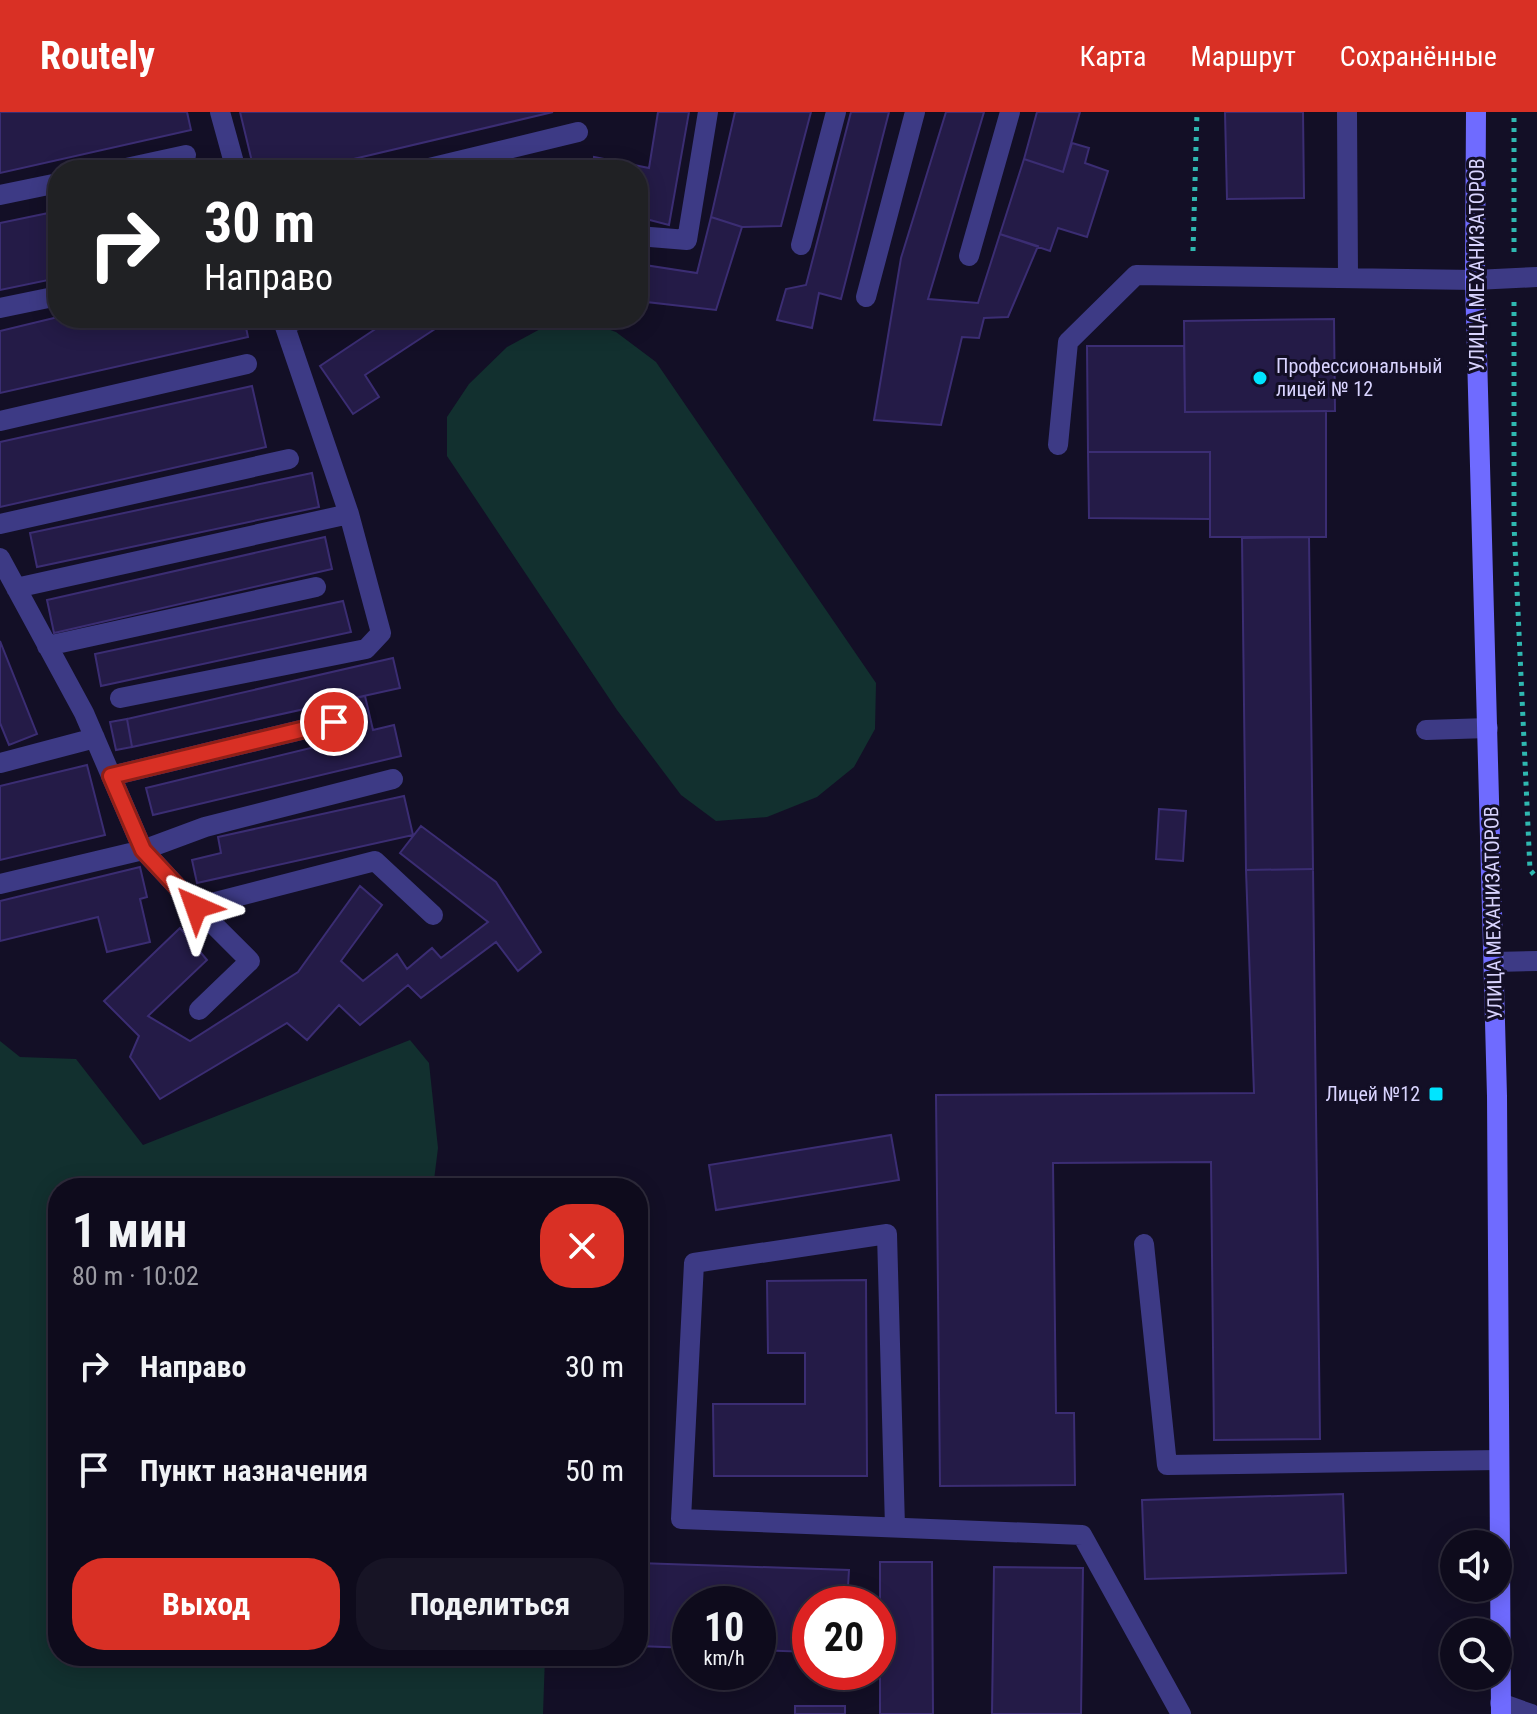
<!DOCTYPE html>
<html lang="ru">
<meta charset="utf-8">
<style>
:root{--surface:#0e0b1c;--page:#171425;--text:#f1f3f6;--muted:#9b9ba3;--line:#2e2b3b;--accent:#d93025}
body{margin:0;font-family:"Roboto Condensed",sans-serif;background:var(--page);color:var(--text);height:100vh;display:flex;flex-direction:column;font-size:30px;white-space:nowrap}
*{box-sizing:border-box;margin:0}
p{font-size:26px;color:var(--muted)}
.icon{flex:none;width:44px;height:44px;fill:none;stroke:currentColor;stroke-width:2;stroke-linecap:round;stroke-linejoin:round}
.map{position:relative;flex:1;overflow:hidden}
.side{position:absolute;left:48px;top:1066px;width:600px;height:488px;display:flex;flex-direction:column;background:var(--surface);border-radius:32px;box-shadow:0 4px 20px #0003,0 0 0 2px var(--line)}
.side>*{flex:none}
.banner{position:absolute;left:48px;top:48px;width:600px;height:168px;border-radius:32px;box-shadow:0 4px 20px #0003,0 0 0 2px var(--line);background:#202124;color:#fff;overflow:hidden}
.buttons{position:absolute;left:1440px;top:1418px;display:grid;gap:16px}
.buttons a{display:grid;place-items:center;width:72px;height:72px;border-radius:50%;background:var(--surface);box-shadow:0 4px 20px #0003,0 0 0 2px var(--line);font-size:40px}
.speed{position:absolute;left:672px;top:1474px;display:flex;gap:16px;font-size:40px;font-weight:700;text-align:center}
.speed>*{display:grid;place-content:center;width:104px;height:104px;border-radius:50%;background:var(--surface);box-shadow:0 4px 20px #0003,0 0 0 2px var(--line);line-height:1}
.speed small{font-size:20px;font-weight:400}
.speed .limit{border:12px solid #d22;background:#fff;color:#111}
.pin{position:absolute;display:grid;place-items:center;width:68px;height:68px;color:#fff;margin:-34px;border:4px solid #fff;border-radius:50%;box-shadow:0 2px 8px #0007}
.me{position:absolute;width:88px;margin:-44px;rotate:317deg;stroke-linejoin:round;filter:drop-shadow(0 0 6px #0008)}
.turn{display:flex;align-items:center;gap:28px;height:168px;padding:0 24px;font-size:36px}
.turn .icon{width:104px;height:104px;stroke-width:2.5}
.turn b{display:block;font-size:56px;line-height:68px}
.round{display:grid;place-items:center;flex:none;width:84px;height:84px;border-radius:32px;background:var(--page)}
.headline{display:flex;align-items:center;justify-content:space-between;height:136px;padding:0 24px}
h1{font-size:48px;font-weight:700;line-height:60px}
.button{display:flex;gap:16px;margin-top:auto;padding:16px 24px}
.button a{flex:1;height:92px;border-radius:32px;background:var(--accent);color:#fff;font-size:32px;font-weight:700;line-height:92px;text-align:center}
.button a+a{background:var(--page);color:var(--text)}
ul{padding:0;list-style:none}
li{display:flex;align-items:center;gap:24px;height:104px;padding:0 24px}
li div{flex:1}
li b{display:block;font-size:30px}
li em{font-style:normal}
header{display:flex;align-items:center;gap:48px;box-sizing:border-box;height:112px;padding:0 40px;background:var(--accent);color:#fff}
header strong{font-size:38px}
nav{display:flex;gap:44px;margin-inline-start:auto;font-size:28px}
.map>svg:first-child{display:block}
</style>
<header>
<strong>Routely</strong>
<nav><a>Карта</a><a>Маршрут</a><a>Сохранённые</a></nav>
</header>
<div class="map">
<svg width="1537" height="1602" viewBox="0 0 1537 1602">
<rect width="100%" height="100%" fill="#130f26"/>
<path fill="#12302f" d="M582,208l34,12 40,30 220,321 -1,46 -21,38 -37,30 -50,20 -51,4 -35,-26 -64,-85 -170,-254v-39l22,-33 38,-37 37,-20z
M410,928l19,23 9,85 -5,40h-375v468h487l-2,58h-543v-673l20,16 56,2 67,86z"/>
<path fill="#241b47" stroke="#3b2d73" stroke-width="2" d="M0,0h187l4,18 -191,43z
M240,0h313l-246,58h-53z
M658,0h31l-20,113 -31,-8v-47h-45l1,-13 55,11z
M735,0h76l-30,114 -39,1 -31,-10z
M851,0h38l-48,187 -22,-6 -7,35 -35,-8 9,-31 20,-4z
M946,0h38l-56,187 50,4 22,-69 38,12 -30,71 -24,1 -5,20 -17,-1 -21,88 -67,-5 27,-162z
M1037,0h43l-17,60 -39,-13z
M1225,0h78l1,86 -77,1z
M1072,31l17,5 -4,15 23,8 -21,66 -29,-9 -8,23 -50,-17 24,-75 39,13z
M559,49l2,9h-41z
M58,99v67l-58,12v-67z
M711,105l31,10 -26,83 -78,-9v-37l59,9z
M58,205l186,1 4,19 -248,56v-62z
M392,206h44l5,7 -76,50 14,22 -26,17 -33,-48z
M1334,207l1,92 -150,1 -1,-91z
M1087,234h97l1,66 141,-1v126h-116v-85h-122z
M252,274l14,61 -266,60v-65z
M1088,340h122v67l-121,-1z
M312,361l7,34 -282,60 -7,-34z
M325,425l7,32 -278,64 -7,-33z
M1309,425l4,332 -67,1 -4,-332z
M343,489l8,31 -250,54 -6,-32z
M0,529l37,93 -28,11 -9,-22z
M393,546l7,30 -268,59 -5,-28z
M365,584l8,34 21,-5 7,31 -248,59 -7,-27 210,-51 -9,-37z
M127,607l5,28 -16,3 -6,-28z
M87,653l18,70 -105,25v-74z
M404,684l9,39 -216,48 -5,-23 29,-7 -3,-16z
M1159,697l27,2 -3,50 -27,-2z
M421,714l75,56 45,70 -23,19 -22,-29 -75,56 -13,-13 -48,40 -21,-20 -32,35 -20,-17 -127,76 -30,-42 9,-21 -35,-35 76,-73 27,32 -59,56 42,25 108,-69 62,-86 22,19 -41,56 22,20 34,-27 10,15 25,-21 9,10 47,-36 -88,-69z
M140,755l7,30 -7,2 10,43 -43,10 -9,-35 -98,24v-40z
M1313,757l7,570 -106,1 -3,-278 -158,1 3,250h18l1,72 -135,1 -4,-391 318,-2 -8,-223z
M891,1023l8,45 -183,30 -7,-45z
M866,1168l1,196h-153l-1,-72h92v-51h-37l-1,-72z
M1343,1382l3,79 -201,6 -3,-79z
M880,1450h52l1,152h-53z
M638,1451l211,7 -2,34h-37v48l-52,-2v-46h-68v44l-52,-2z
M994,1455l89,1 -2,146h-89z
M795,1594h50v8h-50z"/>
<g fill="none" stroke-linecap="round" stroke-linejoin="round">
<path stroke="#2fb8b0" stroke-width="5" stroke-dasharray="4 6" stroke-linecap="butt" d="M1193,139l4,-139
M1514,140v-140
M1514,190v223l16,345 7,8"/>
<path stroke="#3d3a85" stroke-width="20" d="M220,0l16,58
M1347,0l1,166
M117,58l69,-15
M421,58l157,-38
M0,83l58,-12
M638,124l49,4 21,-128
M801,133l35,-133
M969,144l41,-144
M866,185l49,-185
M0,196l58,-12
M284,212l21,-6
M0,309l247,-57
M1058,333l10,-103 68,-67 339,5 62,-3
M0,412l289,-65
M0,446l84,155 59,137 53,57 179,-46 58,54
M16,476l333,-74
M47,534l269,-59
M120,586l246,-49 15,-16 -32,-119 -67,-196
M1426,618l62,-2
M0,651l95,-25
M111,664l223,-54
M0,772l143,-34 62,-23 188,-48
M196,795l54,54 -51,49
M1494,850l43,-1
M1144,1132l23,221 331,-5
M895,1415l-8,-293 -193,29 -13,256 401,16 99,179
M1500,1591l31,11"/>
<path stroke="#6f6bff" stroke-width="20" d="M1476,0l-1,168 22,816 4,618"/>
</g>
<g fill="none" stroke-linecap="round" stroke-linejoin="round">
<defs>
<path id="route" d="M196,795l-53,-57 -32,-74 223,-54"/>
</defs>
<use href="#route" stroke="#8d1f18" stroke-width="20"/>
<use href="#route" stroke="#d93025" stroke-width="14"/>
</g>
<g fill="#00e5ff" stroke="#130f26" stroke-width="3">
<circle cx="1260" cy="266" r="8"/>
<rect x="1428" y="974" width="16" height="16" rx="4"/>
</g>
<g text-anchor="middle" dominant-baseline="central" stroke-width="6" stroke-linejoin="round" paint-order="stroke">
<g font-size="20" fill="#d9d4ff" stroke="#130f26">
<text transform="translate(1477 153) rotate(-90)">УЛИЦА МЕХАНИЗАТОРОВ</text>
<text transform="translate(1493 801) rotate(-91)">УЛИЦА МЕХАНИЗАТОРОВ</text>
</g>
<g font-size="20" fill="#d9d4ff" stroke="#130f26" text-anchor="start">
<text x="1276" y="254">Профессиональный<tspan x="1276" dy="23">лицей № 12</tspan></text>
<text x="1420" y="982" text-anchor="end">Лицей №12</text>
</g>
</g>
</svg>
<div class="buttons">
<a><svg class="icon" aria-label="sound" viewBox="0 0 24 24"><path d="M4 9h4l5-4v14l-5-4H4zM17 9q2 3 0 6"/></svg></a>
<a><svg class="icon" aria-label="search" viewBox="0 0 24 24"><circle cx="10" cy="10" r="6"/><path d="M15 15l6 6"/></svg></a>
</div>
<div class="speed"><div>10<small>km/h</small></div><div class="limit">20</div></div>
<div class="pin" style="left:334px;top:610px;background:#d93025"><svg class="icon" aria-label="arrive" viewBox="0 0 24 24"><path d="M6 21V4h12l-3 4 3 4H6"/></svg></div>
<svg class="me" style="left:196px;top:795px" viewBox="-20 -20 40 40"><path d="M0-17L14 15 0 8-14 15z" fill="#d93025" stroke="#fff" stroke-width="4"/></svg>
<div class="banner">
<div class="turn"><svg class="icon" aria-label="right" viewBox="0 0 24 24"><path d="M7 20v-9h11M14 6l5 5-5 5"/></svg><div><b>30 m</b>Направо</div></div>
</div>
<section class="side">
<div class="headline"><div><h1>1 мин</h1><p>80 m · 10:02</p></div><a class="round" style="background:#d93025;color:#fff"><svg class="icon" aria-label="close" viewBox="0 0 24 24"><path d="M6 6l12 12M18 6L6 18"/></svg></a></div>
<ul>
<li><svg class="icon" aria-label="right" viewBox="0 0 24 24"><path d="M7 20v-9h11M14 6l5 5-5 5"/></svg><div><b>Направо</b></div><em>30 m</em></li>
<li><svg class="icon" aria-label="arrive" viewBox="0 0 24 24"><path d="M6 21V4h12l-3 4 3 4H6"/></svg><div><b>Пункт назначения</b></div><em>50 m</em></li>
</ul>
<div class="button"><a>Выход</a><a>Поделиться</a></div>
</section>
</div>
